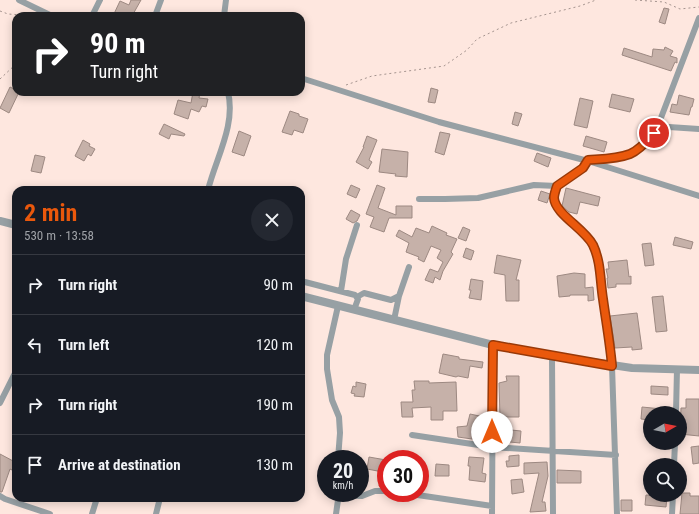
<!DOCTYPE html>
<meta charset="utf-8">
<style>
:root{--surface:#171b24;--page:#242831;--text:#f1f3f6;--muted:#9ea1a6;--line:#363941;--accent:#ea580c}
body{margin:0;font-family:"Roboto Condensed",sans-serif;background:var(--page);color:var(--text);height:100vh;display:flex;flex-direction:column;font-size:15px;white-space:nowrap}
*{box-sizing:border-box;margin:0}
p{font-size:13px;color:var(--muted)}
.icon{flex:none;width:22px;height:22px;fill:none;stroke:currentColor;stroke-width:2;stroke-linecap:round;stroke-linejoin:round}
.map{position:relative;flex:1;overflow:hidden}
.drawer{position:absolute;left:12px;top:186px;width:293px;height:316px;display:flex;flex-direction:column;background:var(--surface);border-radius:12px;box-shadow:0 2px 10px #0003}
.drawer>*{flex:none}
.top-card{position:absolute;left:12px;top:12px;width:293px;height:84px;border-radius:12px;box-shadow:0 2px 10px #0003;background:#202124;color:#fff;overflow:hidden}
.needle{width:26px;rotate:81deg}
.fabs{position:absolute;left:643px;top:406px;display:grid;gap:8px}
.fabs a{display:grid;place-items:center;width:44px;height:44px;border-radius:50%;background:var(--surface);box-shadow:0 2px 10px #0003;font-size:20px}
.speed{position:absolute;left:317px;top:450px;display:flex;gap:8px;font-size:20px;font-weight:700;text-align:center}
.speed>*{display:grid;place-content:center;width:52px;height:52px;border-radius:50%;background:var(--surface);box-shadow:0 2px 10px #0003;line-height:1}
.speed small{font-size:10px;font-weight:400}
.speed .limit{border:6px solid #d22;background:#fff;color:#111}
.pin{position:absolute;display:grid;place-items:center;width:34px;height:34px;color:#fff;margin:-17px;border:2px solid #fff;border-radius:50%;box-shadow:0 1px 4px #0007}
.me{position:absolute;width:44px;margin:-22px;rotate:0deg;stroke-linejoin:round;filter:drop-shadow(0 0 3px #0008)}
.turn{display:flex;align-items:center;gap:14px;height:84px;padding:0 12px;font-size:18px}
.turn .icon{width:52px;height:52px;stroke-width:2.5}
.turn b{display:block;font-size:28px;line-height:34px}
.round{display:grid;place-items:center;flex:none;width:42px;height:42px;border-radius:21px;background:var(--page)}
.summary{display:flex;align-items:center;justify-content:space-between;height:68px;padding:0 12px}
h1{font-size:24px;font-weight:700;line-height:30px;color:var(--accent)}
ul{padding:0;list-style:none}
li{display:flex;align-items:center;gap:12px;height:60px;padding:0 12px;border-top:1px solid var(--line)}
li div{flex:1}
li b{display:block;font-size:15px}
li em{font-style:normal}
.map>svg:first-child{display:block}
</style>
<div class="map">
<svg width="699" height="514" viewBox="0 0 699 514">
<rect width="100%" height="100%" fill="#fee7df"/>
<path fill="#c6b1a9" stroke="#9d8982" d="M131,0h10l-9,16h-19l7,-15 9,4z
M664,8l5,1 -4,15 -6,-2z
M665,47l8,4 -3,5 7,2v5l-2,-1 -4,9 -49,-16 2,-7 28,9 1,-8 11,1z
M10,87l6,3v2h3l-10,21 -9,-5z
M431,88l7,2 -3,13 -7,-1z
M193,92h7l-1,6 9,1 -2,8 -4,-1 -3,6 -8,-3 -3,10 -14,-5 4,-14 13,3z
M612,94l22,5 -4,13 -21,-5z
M679,95l15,4 -2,8h-1l-2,8 -19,-3 2,-8 5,1z
M580,98l13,3 -6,27 -13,-3z
M290,111l9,3v2l9,3 -5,14 -9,-3 -2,5 -10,-3z
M515,112l7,2 -4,12 -6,-2z
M164,124l21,10 -1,2 -13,-2 -2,5 -10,-5z
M239,131l12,5 -7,20 -12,-4z
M440,132l10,2 -6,21 -9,-3z
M367,136l10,4 -8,20 3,2 -4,7 -12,-7 8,-15h-1z
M586,136l21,6 -3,10 -21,-6z
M83,140l7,4 -1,2 6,3 -4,7 -3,-2 -4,7 -9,-5z
M382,149l26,3 -1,25 -12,-1 1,-2 -17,-2z
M537,153l14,5 -3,9 -14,-6z
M35,155l10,2 -4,16 -10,-2z
M351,185l9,4 -4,9 -9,-4z
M377,185l8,3 -7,20 18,7v-9h16v12h-23l-5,14 -14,-5 4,-10 -8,-3z
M566,188l34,9 -2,9 -18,-4 -3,12 -8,-2 -7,-6z
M541,191l9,3 -3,9 -9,-3z
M351,210l9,5 -3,6 -4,2 -7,-4z
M432,226l15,7 -1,2 11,4 -6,13 2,2 -10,17 -3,9 -5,-3 -2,6 -8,-3 5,-11 8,3 5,-10 -6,-4 4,-8 -10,-4 -7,16 -6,-3 1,-2 -13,-5 3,-9 -13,-7 3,-6 13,7 4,-9 13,5z
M463,227l7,3 -4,11 -8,-3z
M675,237l18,5 -2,7 -18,-4z
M651,243l3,22 -9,1 -3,-22z
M466,248l8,3 -3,9 -8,-3z
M497,255l24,5 -5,20h3v21h-13l-1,-26 -11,-2z
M627,260l2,17 2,-1v8h-15v3l-8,1 -1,-10h1l-2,-9h3l-1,-7z
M574,273l11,1v14l8,-1 1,13 -6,1v-6h-18v1l-11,1 -2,-21z
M471,279l12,2 -2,19 -12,-2 2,-8h-2z
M663,296l4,35 -11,1 -4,-35z
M637,313l5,36 -10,1v-3l-17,1 -5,-32z
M443,354l16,3v2l24,3 -1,6 -12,-2 -2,12 -10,-2 -2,1 -17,-4z
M506,376h13v41h-19l-1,-34 8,-2z
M414,381h15v2l27,-1 1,29h-14v9h-12v-13l-19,1 1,9h-11l-1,-15h12l-1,-12h3z
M356,382l10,2 -2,13 -10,-1 1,-2 -4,-1 2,-7 3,1z
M651,386l17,1v8l-17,-1z
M686,399h13v37l-19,-2 1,-26h5z
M642,407l20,2v4h-12v7l-9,-1z
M470,414l14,3 -3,12 1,10h-10l-14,-2 -1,-10 10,-1z
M511,430l10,1 -1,12 -10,-1z
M699,446v17l-6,1 -2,-17z
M0,454l15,8 -3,8 -2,-1 -8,23h-2z
M519,455v11l-12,1 -1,-6h3v-5z
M369,457l17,3v20l-2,6h-5l4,-14 -16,-3z
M469,457l15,1 -2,15 4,1 -1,8 -16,-2 1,-14h-2z
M547,462l1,14 -6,26h3l1,9 -16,1 9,-39 -15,1v-11z
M436,464l13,1v11h-14z
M557,470l24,1v12h-24z
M522,479l2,13 -12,2 -1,-14z
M682,493h8v3h9v18h-19z
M646,495l21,1 -1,11 -21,-2z
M621,500h11v11h-11z"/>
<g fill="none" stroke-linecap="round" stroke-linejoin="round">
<path stroke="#a5948f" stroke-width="1" stroke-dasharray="2 3" stroke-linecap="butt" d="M635,0l29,2 16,7 19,-2
M0,11l8,3 29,2
M0,79l16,-15
M346,85l26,-9 72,-10 23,-16 10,-11 34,-16 69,-17 16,-6
M29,92h1"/>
<path stroke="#97a0a4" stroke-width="6" d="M19,0l33,16
M92,16l8,-16
M155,16l6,-16
M224,16l2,-16
M301,78l138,44 149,39 111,35
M654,133l15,-6 30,2
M557,186l-3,12 5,12 26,23 7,9 5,11 3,13 3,35 6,33 3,32 5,148
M208,190c8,-32 28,-65 20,-98
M419,199h26l33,-1 56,-13 23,1 26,-18 5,-7c34,-4 55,-5 71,-38l40,-105
M301,281l54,14 3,4 -4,11
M341,291l5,-32 11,-34
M357,297l7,-4 27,7 8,-4 10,-29
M394,320l5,-24
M552,356l1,158
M0,403l16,-32
M676,413l1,-44
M412,435l80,12 124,8
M338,459l2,-26 -1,-16 -7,-17 -5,-31v-14l11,-49
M674,465l1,-22
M404,493l88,13
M339,495l23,1 13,-5h11
M0,496l5,3 45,15
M92,514l5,-16
M156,514l4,-16
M336,514l3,-21
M492,514l1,-169
M672,514l1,-19"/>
<path stroke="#97a0a4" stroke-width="8" d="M0,221l16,4
M301,296l192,49 59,11 80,12 67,2"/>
</g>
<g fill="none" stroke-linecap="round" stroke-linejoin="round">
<defs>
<path id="route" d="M492,432l1,-87 119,21c-2,-23 -6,-45 -9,-67 -3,-19 -2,-37 -10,-54 -8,-16 -38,-31 -39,-47 0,-4 2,-9 3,-12l26,-18 5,-8c14,-1 29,-1 42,-6 10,-4 18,-14 24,-21"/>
</defs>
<use href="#route" stroke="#983908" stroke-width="10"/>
<use href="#route" stroke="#ea580c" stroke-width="7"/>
</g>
</svg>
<div class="fabs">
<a><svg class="needle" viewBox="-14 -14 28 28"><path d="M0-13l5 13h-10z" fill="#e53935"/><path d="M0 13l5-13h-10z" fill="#9ea1a6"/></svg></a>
<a><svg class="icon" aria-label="search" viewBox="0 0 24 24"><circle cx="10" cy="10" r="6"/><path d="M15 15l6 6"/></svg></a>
</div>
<div class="speed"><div>20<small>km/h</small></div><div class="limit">30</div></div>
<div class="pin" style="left:654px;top:133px;background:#d93025"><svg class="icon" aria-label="arrive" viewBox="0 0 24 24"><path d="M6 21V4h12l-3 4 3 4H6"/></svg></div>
<svg class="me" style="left:492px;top:432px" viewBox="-20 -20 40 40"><circle r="19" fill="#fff"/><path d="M0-13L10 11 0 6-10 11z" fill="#ea580c"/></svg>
<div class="top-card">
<div class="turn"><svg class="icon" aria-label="right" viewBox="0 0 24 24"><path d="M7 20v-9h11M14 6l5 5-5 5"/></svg><div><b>90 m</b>Turn right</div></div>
</div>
<section class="drawer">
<div class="summary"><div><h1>2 min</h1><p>530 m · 13:58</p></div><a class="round"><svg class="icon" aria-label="close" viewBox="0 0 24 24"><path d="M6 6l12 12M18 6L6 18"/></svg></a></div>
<ul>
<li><svg class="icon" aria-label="right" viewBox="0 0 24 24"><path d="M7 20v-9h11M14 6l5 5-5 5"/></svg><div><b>Turn right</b></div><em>90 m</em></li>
<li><svg class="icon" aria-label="left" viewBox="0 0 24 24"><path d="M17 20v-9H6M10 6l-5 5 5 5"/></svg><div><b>Turn left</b></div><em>120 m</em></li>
<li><svg class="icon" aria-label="right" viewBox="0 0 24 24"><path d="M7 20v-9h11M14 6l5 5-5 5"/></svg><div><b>Turn right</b></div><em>190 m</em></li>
<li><svg class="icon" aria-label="arrive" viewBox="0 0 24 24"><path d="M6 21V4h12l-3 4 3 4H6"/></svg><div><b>Arrive at destination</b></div><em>130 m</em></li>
</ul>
</section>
</div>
